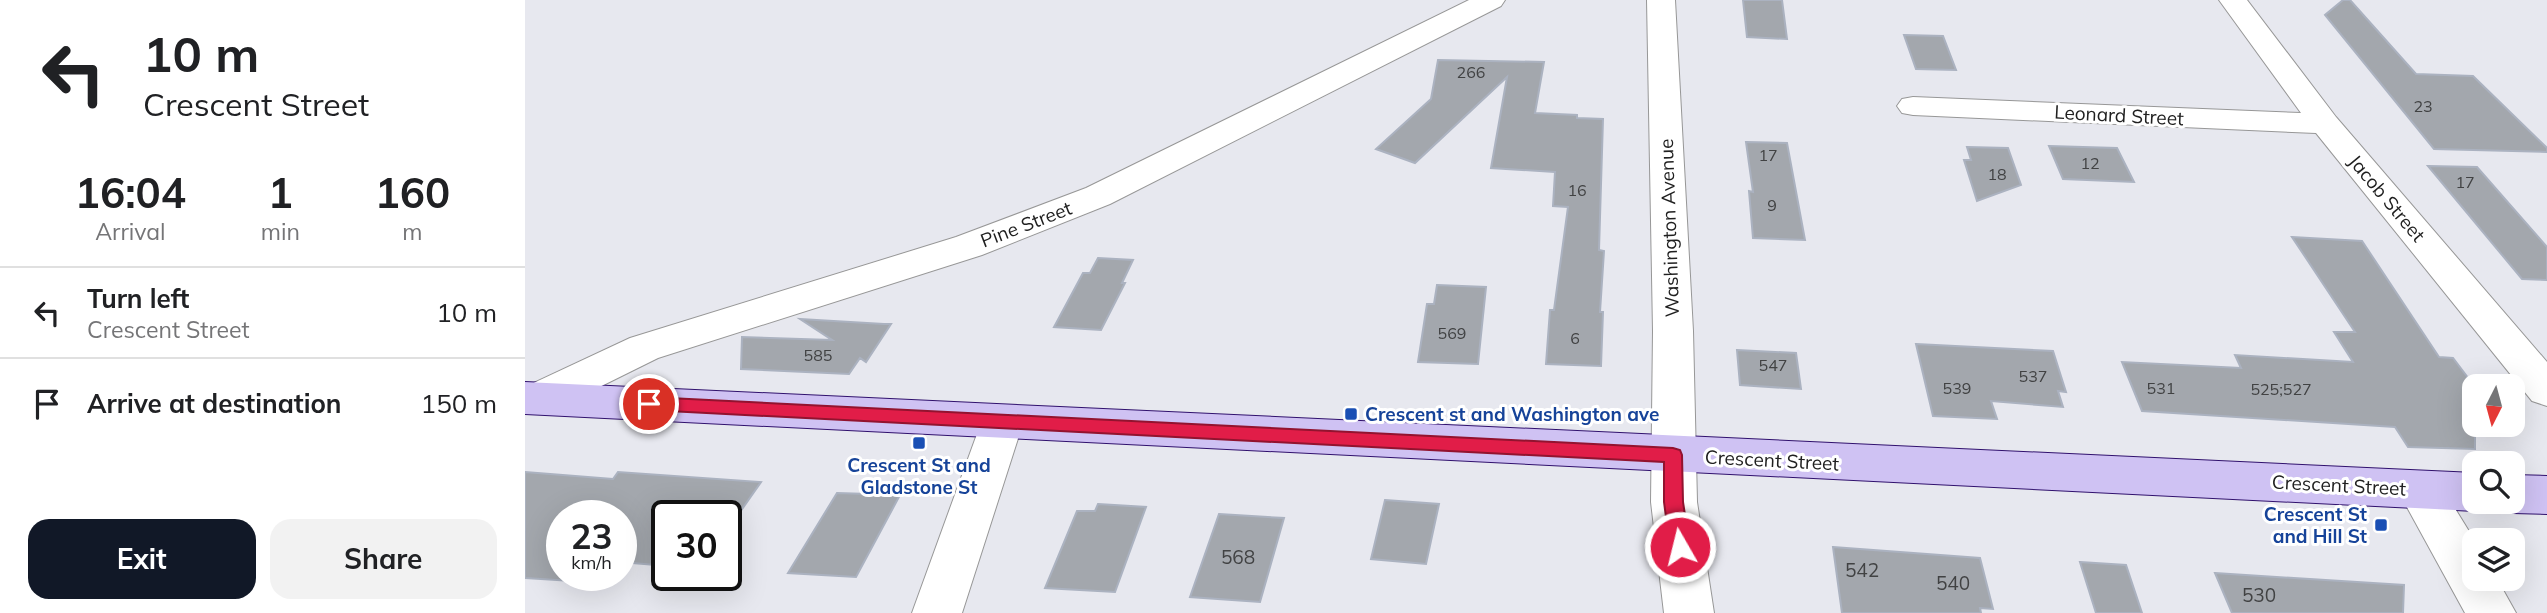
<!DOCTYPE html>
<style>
:root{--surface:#fff;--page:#f2f2f2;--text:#202124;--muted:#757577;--line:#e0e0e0;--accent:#111827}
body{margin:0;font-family:Mulish,sans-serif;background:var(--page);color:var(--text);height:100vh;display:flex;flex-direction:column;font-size:26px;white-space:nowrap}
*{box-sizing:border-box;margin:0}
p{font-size:23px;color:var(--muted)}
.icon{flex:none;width:38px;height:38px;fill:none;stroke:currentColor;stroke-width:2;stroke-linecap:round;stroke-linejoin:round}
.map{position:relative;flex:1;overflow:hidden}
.details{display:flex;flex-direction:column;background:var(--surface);width:525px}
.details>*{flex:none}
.banner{background:#fff;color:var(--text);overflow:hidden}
.needle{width:46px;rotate:186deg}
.buttons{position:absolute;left:1937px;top:374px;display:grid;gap:14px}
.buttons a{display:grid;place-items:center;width:63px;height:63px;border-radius:14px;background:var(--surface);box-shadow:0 7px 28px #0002;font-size:35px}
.speed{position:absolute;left:21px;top:500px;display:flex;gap:14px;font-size:35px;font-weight:700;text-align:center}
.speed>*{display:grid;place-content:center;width:91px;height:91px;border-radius:50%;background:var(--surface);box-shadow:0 7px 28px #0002;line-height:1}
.speed small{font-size:18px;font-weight:400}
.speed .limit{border:4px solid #111;border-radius:10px;background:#fff;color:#111}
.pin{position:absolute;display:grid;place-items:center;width:60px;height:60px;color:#fff;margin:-30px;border:4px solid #fff;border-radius:50%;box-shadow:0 2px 7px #0007}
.me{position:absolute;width:77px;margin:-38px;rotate:352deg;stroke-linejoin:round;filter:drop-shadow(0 0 5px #0008)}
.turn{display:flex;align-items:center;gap:24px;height:147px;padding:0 28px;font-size:32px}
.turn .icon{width:91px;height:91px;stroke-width:2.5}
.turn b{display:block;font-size:49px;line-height:60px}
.eta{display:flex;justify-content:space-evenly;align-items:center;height:119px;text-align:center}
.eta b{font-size:42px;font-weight:700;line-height:49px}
.cta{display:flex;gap:14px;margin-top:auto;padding:14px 28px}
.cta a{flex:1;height:80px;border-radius:21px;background:var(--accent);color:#fff;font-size:28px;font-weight:700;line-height:80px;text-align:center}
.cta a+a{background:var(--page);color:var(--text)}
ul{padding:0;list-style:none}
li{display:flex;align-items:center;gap:21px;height:91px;padding:0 28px;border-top:2px solid var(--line)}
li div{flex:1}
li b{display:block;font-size:26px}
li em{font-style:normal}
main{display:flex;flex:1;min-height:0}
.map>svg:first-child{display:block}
</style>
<main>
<section class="details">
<div class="banner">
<div class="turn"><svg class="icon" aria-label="left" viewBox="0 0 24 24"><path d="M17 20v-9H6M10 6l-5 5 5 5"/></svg><div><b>10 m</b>Crescent Street</div></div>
</div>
<div class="eta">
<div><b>16:04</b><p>Arrival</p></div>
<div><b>1</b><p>min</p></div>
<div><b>160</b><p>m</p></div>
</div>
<ul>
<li><svg class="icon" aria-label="left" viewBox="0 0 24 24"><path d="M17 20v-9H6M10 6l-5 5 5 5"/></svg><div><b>Turn left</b><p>Crescent Street</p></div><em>10 m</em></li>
<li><svg class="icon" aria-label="arrive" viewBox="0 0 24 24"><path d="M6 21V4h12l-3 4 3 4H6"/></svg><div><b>Arrive at destination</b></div><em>150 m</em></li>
</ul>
<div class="cta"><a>Exit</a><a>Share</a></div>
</section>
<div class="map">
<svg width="2022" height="613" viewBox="0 0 2022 613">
<rect width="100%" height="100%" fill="#e7e8ef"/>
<path fill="#a3a7ad" stroke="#abb2c0" stroke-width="2" d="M1218,0h39l5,39 -40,-2z
M1818,0h7l66,74 57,2 74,72v4l-113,-3 -109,-134z
M1379,35l39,1 13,34 -40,-1z
M913,60l106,2 -9,51 42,2v3l26,1 -4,131 5,1 -4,61h3l-2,54 -55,-2 4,-54h4l14,-103 -15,-1 2,-34 -64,-4 16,-91 -92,86 -39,-14 55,-50z
M1221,142l41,1 18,97 -52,-2 -4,-47 4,1z
M1524,146l68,2 17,34 -71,-3z
M1442,147l41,1 13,37 -44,16 -13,-41h7z
M1903,166l49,1 70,80v33l-25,-1z
M1767,237l70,4 77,116 14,1 22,29v62l-67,-2 -13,-20 -253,-16 -20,-49 119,6 -6,-13 118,7 -19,-30h21z
M573,258l35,2 -11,23h3l-24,47 -47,-3 29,-54h7z
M912,285l49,2 -8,77 -60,-2 9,-58h7z
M275,319l84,5h7l-25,38 -6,-4 -11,16 -108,-5 1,-32 90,3z
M1391,344l137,7 13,41 -8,-1 5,16 -72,-6 6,18 -64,-3z
M1212,350l59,3 5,36 -61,-4z
M0,472l88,7 5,-7 143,10 -35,50v-16h-59v50l-46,-4v-46h-59v60h31l-5,6 -63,-4z
M312,493l63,2 -44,82 -68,-4z
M860,500l54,4 -13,60 -55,-5z
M573,504l48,3 -31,85 -70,-4 32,-77h18z
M694,514l65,4 -24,84 -70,-5z
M1308,547l147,11 13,51 -13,-1 1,5h-139z
M1555,562l46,3 16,48h-46z
M1690,573l189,12 -1,28h-171z"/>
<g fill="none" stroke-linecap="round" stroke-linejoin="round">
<defs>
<path id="minor" d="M944,0h36l-4,6 -391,198 -128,51 -324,103 -103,51 -15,5 -15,-5v-22l105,-49 326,-101 130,-49z
M1122,0h28l18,331 4,171 17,111h-50l-13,-111 2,-171z
M1694,0h28l89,117 211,245v44l-15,-5 -216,-268 -403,-18 -11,-2 -5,-7 5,-7 11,-2 388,16z
M477,406l15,5 6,12 -61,190h-50l69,-190 6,-12z
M1894,471l16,5 40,65v38h22l19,34h-51l-68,-124 6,-13z"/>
<path id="secondary" d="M0,382l1950,91v29h17l-17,9 -1950,-97z
M1988,475l34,1v38l-34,-1 -16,-6 -2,-5h18z"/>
</defs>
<use href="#minor" stroke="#979797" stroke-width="2"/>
<use href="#secondary" stroke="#30116d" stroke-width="2"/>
<use href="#minor" fill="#fff" fill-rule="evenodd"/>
<use href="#secondary" fill="#cfc2f3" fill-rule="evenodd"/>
</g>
<path fill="#e11d48" stroke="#92132f" stroke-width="2" d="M124,397l1024,51 7,2 2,5 1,47 7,45 -3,6 -7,2 -7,-2 -3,-6 -6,-45v-40l-1015,-52 -6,-2 -3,-4 3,-5z"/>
<g fill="#1a4fb4" stroke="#fff" stroke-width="2.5">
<rect x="819" y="407" width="14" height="14" rx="3.5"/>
<rect x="387" y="436" width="14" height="14" rx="3.5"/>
<rect x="1849" y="518" width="14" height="14" rx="3.5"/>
</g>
<g text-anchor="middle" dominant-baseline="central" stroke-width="6" stroke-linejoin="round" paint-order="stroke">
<g font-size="16" fill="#414243">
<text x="946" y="72">266</text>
<text x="1898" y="106">23</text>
<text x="1243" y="155">17</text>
<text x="1565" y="163">12</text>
<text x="1472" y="174">18</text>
<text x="1940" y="182">17</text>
<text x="1052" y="190">16</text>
<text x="1247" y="205">9</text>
<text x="927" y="333">569</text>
<text x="1050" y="338">6</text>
<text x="293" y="355">585</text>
<text x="1248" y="365">547</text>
<text x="1508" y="376">537</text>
<text x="1432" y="388">539</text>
<text x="1636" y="388">531</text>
<text x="1756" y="389">525;527</text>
</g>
<g font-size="19" fill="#202020" stroke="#fff">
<text transform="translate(1594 115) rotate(3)">Leonard Street</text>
<text transform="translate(1862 198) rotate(50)">Jacob Street</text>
<text transform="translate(501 224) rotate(-21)">Pine Street</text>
<text transform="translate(1144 228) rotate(-92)">Washington Avenue</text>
<text transform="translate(1247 460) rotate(3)">Crescent Street</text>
<text transform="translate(1814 485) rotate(3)">Crescent Street</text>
</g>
<g font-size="19" font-weight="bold" fill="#164399" stroke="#fff" text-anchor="start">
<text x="840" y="414">Crescent st and Washington ave</text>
<text x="394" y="465" text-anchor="middle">Crescent St and<tspan x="394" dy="22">Gladstone St</tspan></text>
<text x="1842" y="514" text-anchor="end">Crescent St<tspan x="1842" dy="22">and Hill St</tspan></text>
</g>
<g font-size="19" fill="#414243">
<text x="713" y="557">568</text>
<text x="1337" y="570">542</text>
<text x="1428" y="583">540</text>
<text x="1734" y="595">530</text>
</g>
</g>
</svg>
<div class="buttons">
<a><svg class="needle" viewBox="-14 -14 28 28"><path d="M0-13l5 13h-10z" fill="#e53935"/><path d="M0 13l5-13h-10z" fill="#757577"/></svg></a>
<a><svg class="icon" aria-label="search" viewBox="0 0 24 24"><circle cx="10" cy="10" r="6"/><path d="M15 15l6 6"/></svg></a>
<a><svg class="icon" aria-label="layers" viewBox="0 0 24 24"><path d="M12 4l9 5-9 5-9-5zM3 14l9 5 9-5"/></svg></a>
</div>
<div class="speed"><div>23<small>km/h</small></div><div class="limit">30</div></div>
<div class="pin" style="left:124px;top:404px;background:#d93025"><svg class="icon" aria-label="arrive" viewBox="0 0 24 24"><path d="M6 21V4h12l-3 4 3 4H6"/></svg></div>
<svg class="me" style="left:1155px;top:547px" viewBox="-20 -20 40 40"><circle r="17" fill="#e11d48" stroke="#fff" stroke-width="3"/><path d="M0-11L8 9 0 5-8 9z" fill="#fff"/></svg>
</div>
</main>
